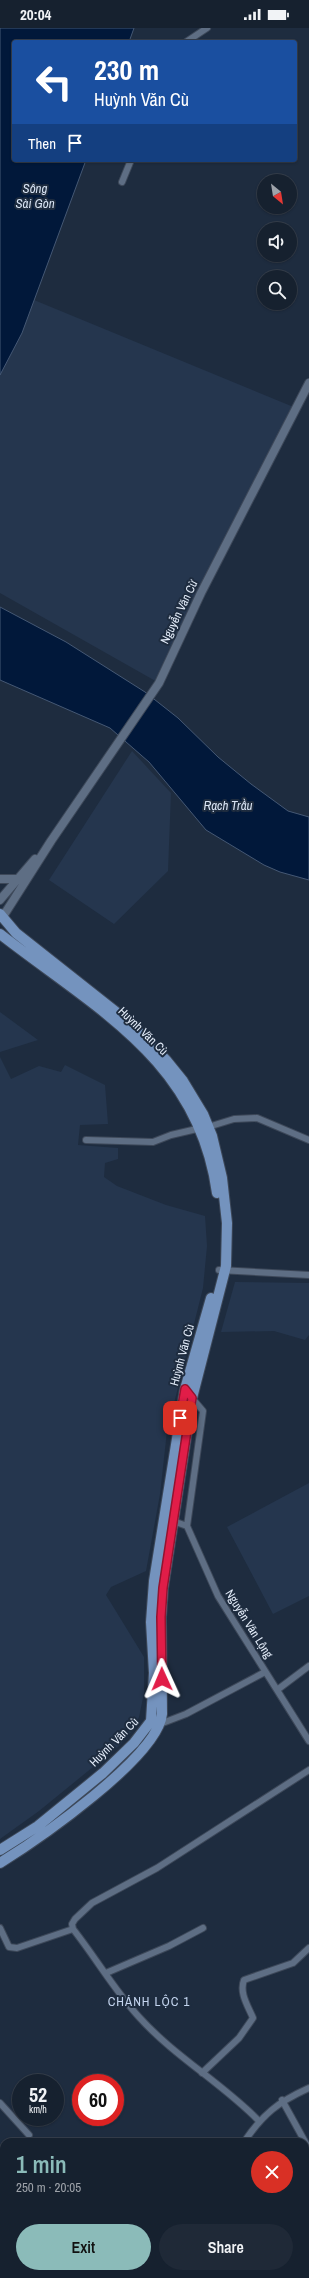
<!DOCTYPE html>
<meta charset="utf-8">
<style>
:root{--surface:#16212f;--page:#1f2937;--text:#f1f3f6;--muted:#9ea3aa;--line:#353e4b;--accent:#8bbbb9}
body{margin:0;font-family:"Archivo Narrow",sans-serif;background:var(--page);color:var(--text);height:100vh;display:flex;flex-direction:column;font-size:15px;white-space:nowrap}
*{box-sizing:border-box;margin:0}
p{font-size:13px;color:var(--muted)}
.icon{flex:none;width:22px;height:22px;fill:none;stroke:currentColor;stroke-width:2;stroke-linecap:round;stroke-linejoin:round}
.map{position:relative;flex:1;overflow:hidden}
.side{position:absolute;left:0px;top:2110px;width:309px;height:140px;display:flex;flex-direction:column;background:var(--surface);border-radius:12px 12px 0 0;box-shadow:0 1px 3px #0004,0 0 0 1px var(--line)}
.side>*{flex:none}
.guide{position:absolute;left:12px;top:12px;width:285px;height:122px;border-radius:4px;box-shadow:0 1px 3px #0004,0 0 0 1px var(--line);background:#1a4fa0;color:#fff;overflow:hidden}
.needle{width:26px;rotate:150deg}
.controls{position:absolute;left:257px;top:146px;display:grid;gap:8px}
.controls a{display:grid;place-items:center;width:40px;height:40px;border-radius:50%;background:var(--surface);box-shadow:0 1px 3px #0004,0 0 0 1px var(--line);font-size:20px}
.speed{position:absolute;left:12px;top:2046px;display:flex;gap:8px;font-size:20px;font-weight:700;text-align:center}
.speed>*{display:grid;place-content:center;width:52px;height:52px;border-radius:50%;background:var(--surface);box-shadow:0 1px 3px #0004,0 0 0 1px var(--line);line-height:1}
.speed small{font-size:10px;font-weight:400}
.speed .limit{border:6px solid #d22;background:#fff;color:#111}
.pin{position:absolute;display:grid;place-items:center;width:34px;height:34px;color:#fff;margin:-17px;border-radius:8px;box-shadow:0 2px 6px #0006}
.me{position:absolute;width:44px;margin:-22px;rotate:359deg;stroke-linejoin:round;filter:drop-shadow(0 0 3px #0008)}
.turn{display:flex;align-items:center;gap:14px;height:84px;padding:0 16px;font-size:18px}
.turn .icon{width:52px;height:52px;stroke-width:2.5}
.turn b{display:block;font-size:28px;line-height:34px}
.then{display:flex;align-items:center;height:38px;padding:0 16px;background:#0003;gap:8px;font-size:15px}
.round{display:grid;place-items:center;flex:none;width:42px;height:42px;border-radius:21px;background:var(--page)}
.headline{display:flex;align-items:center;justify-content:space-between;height:68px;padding:0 16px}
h1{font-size:24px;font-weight:600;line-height:30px;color:var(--accent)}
.button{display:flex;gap:8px;margin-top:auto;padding:8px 16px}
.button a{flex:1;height:46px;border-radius:24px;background:var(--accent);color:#111;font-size:16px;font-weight:600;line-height:46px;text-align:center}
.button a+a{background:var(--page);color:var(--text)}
.status{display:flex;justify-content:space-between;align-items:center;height:28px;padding:0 20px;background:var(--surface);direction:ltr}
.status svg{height:11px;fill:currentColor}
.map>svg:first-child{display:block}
</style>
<div class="status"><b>20:04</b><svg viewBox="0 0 49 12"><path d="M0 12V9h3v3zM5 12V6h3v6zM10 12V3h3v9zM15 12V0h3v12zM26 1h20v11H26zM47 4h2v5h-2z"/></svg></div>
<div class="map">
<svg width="309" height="2250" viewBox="0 0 309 2250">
<rect width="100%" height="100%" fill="#1e2c3f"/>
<path fill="#25364e" d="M34,272l262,108 -137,275 -159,-90v-226z
M132,723l39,42 -3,78 -54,53 -65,-44z
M0,984l38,28 -38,12z
M0,1029l11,22 28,-13 22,6 4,-7 40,20 3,39 -28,1 -2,20 40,3v11l-13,4 -1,14 13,9 49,19 39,11 2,30 -4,42 -36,143 -7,63 -14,77 -35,16 -5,8 38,62v36l-5,24 -8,15 -11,13 -81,66 -39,28z
M235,1254l74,1v52l-4,5 -31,-9 -53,1z
M309,1455v113l-36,18 -46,-87z"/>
<path fill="#01183a" stroke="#455874" d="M0,0h134l-5,14h-115v118h72l-64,173 -22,42z
M0,579l66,35 79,50 33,26 40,39 33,27 37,27 21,6v63l-29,-8 -16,-7 -58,-35 -57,-68 -39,-34 -110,-48z"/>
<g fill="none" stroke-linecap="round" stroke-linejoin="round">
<defs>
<path id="minor" d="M186,14l21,-14
M122,154l9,-22
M208,1099l26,-8 23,-1 52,22
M86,1112l67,2 18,-7 30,-7
M219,1242l90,5
M173,1493l14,5 31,70 91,145
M187,1498l16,-115 -11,-13
M277,1662l32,-24
M160,1696l26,-10 79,-42
M0,1900l9,19 8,1 56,-19c23,29 41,61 66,88 36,40 83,66 120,104
M73,1901l-1,-5 3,-5 17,-16 65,-35 152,-98
M106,1945l63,-27 34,-18
M202,2045l37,-35 14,-20c-5,-12 -14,-25 -9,-38l49,-17 16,-15
M282,2072l27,49
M0,2075l29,32
M244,2114c19,-28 34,-40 65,-54
M0,2163l2,2
M227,2246l3,4
M11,2250l3,-4
M68,2250l3,-4
M158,2250l5,-4"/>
<path id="tertiary" d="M0,851h17
M0,872l35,-41
M2,890l49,-77 108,-158 42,-90 108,-210"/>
<path id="primary" d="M0,886l16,19 114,90 36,37 17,21 20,33 9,22 10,42 5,45 -1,43 -34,132 -29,190 -2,29 1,97c-4,43 -125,126 -162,149
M0,906c96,75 199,126 217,259
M0,1822l38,-24 65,-53 31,-30 17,-22 3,-48 -3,-51 3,-41 31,-192 26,-91"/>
</defs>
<use href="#minor" stroke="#3d4859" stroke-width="8"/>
<use href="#tertiary" stroke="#3d4859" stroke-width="10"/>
<use href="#primary" stroke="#3d4859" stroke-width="12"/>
<use href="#minor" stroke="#5e6e84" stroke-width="6"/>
<use href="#tertiary" stroke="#5e6e84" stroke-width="8"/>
<use href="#primary" stroke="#7493be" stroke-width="10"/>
</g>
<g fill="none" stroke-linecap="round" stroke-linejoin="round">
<defs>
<path id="route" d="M162,1651l-1,-62 2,-29 29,-190 -7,-9 -5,29"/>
</defs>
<use href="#route" stroke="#92132f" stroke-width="10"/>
<use href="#route" stroke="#e11d48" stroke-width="7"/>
</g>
<g text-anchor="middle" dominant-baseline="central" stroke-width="4" stroke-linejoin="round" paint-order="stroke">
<g font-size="12" fill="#e4edfa" stroke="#1e2c3f">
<text transform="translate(179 584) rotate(-64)">Nguyễn Văn Cừ</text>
<text transform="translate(143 1003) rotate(44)">Huỳnh Văn Cù</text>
<text transform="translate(182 1327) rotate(-75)">Huỳnh Văn Cù</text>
<text transform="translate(249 1596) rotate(58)">Nguyễn Văn Lộng</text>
<text transform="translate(114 1714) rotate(-45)">Huỳnh Văn Cù</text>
</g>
<g font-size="13" font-style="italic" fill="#d9e4f4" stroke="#1e2c3f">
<text x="35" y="160">Sông<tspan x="35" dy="15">Sài Gòn</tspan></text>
<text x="228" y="777">Rạch Trầu</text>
</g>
<g font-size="13" letter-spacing="1" fill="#c4d5ef" stroke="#1e2c3f">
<text x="149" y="1973">CHÁNH LỘC 1</text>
</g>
</g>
</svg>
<div class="controls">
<a><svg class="needle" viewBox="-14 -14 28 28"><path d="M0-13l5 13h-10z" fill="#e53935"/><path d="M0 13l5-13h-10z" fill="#9ea3aa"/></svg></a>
<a><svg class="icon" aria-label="sound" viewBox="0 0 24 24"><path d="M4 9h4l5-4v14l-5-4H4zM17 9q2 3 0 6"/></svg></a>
<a><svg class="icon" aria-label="search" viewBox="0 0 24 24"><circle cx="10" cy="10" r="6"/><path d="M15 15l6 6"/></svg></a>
</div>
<div class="speed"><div>52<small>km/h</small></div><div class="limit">60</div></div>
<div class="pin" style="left:180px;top:1390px;background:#d93025"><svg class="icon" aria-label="arrive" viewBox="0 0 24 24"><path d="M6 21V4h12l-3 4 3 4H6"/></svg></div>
<svg class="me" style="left:162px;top:1651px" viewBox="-20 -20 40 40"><path d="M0-17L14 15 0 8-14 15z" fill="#e11d48" stroke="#fff" stroke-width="4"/></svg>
<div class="guide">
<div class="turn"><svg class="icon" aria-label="left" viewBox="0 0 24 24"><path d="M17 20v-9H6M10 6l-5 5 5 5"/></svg><div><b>230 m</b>Huỳnh Văn Cù</div></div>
<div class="then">Then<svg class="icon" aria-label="arrive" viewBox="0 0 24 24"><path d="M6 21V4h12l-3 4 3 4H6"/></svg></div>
</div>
<section class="side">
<div class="headline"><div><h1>1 min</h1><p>250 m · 20:05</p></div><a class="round" style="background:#d93025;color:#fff"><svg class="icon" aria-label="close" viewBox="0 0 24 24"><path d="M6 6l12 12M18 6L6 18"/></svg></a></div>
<div class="button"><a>Exit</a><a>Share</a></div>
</section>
</div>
